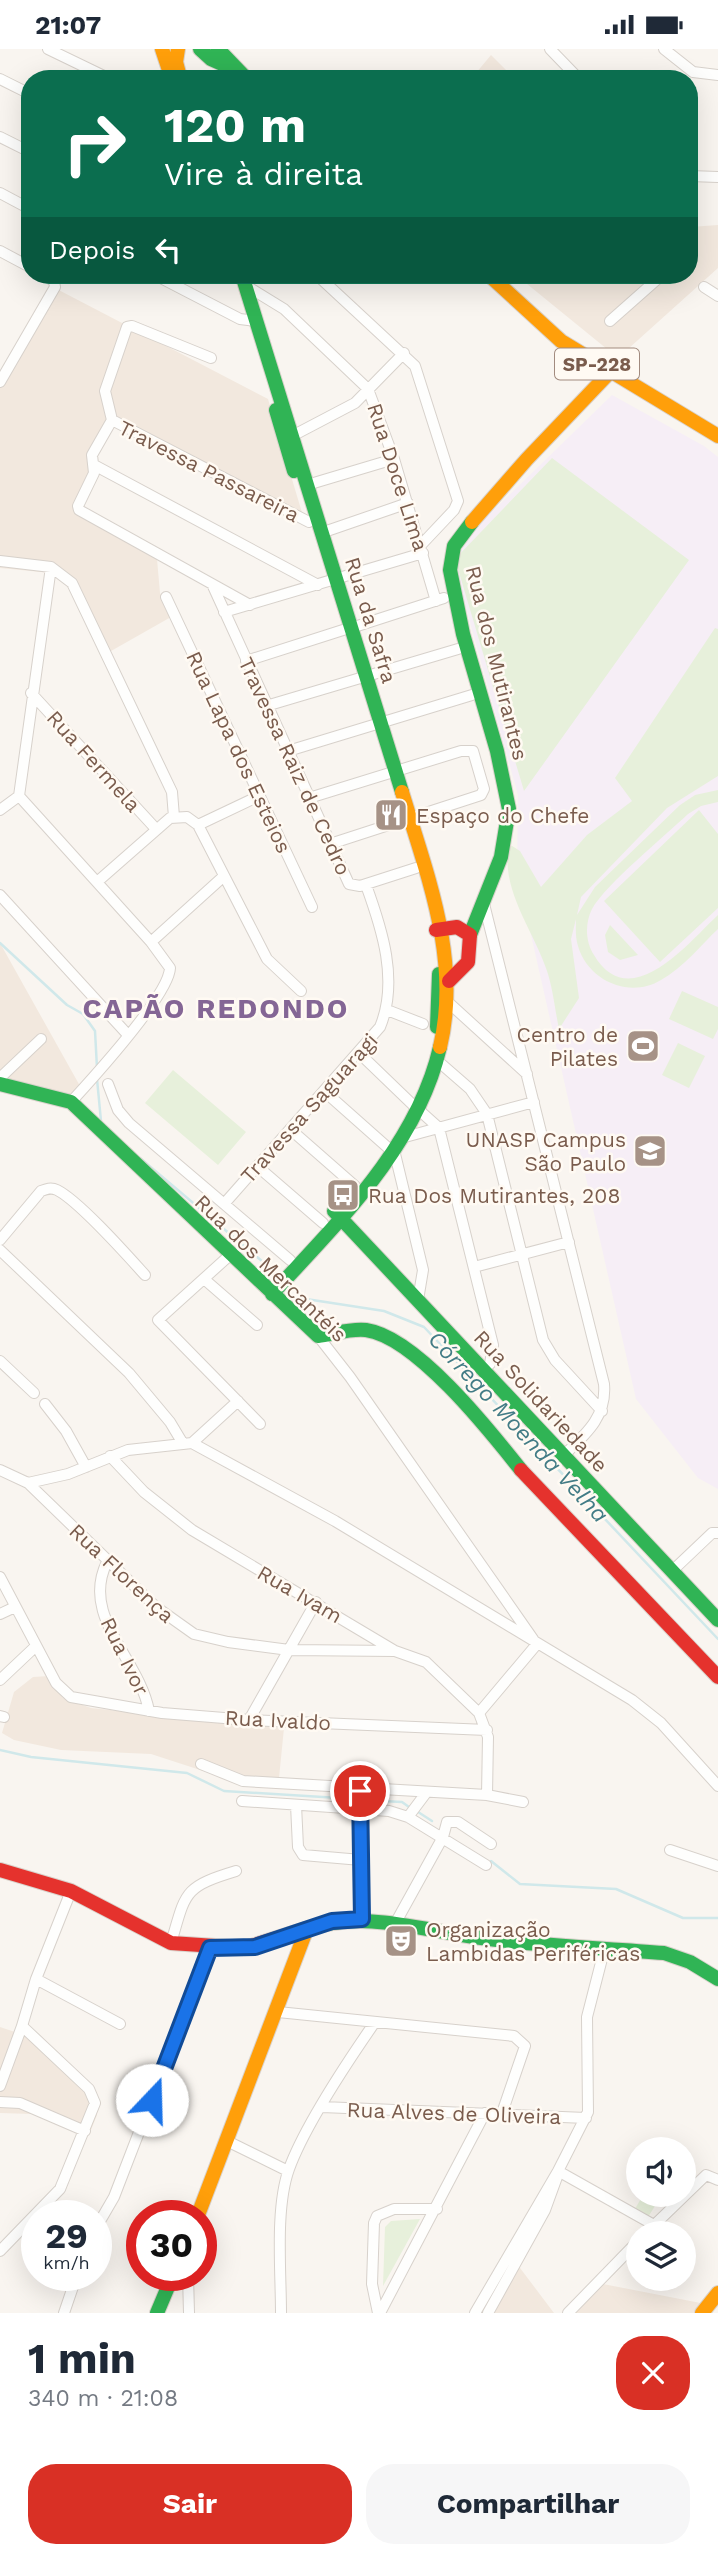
<!DOCTYPE html>
<html lang="pt">
<meta charset="utf-8">
<style>
:root{--surface:#fff;--page:#f6f6f7;--text:#1f2937;--muted:#747a83;--accent:#d93025}
body{margin:0;font-family:"Work Sans",sans-serif;background:var(--page);color:var(--text);height:100vh;display:flex;flex-direction:column;font-size:26px;white-space:nowrap}
*{box-sizing:border-box;margin:0}
p{font-size:23px;color:var(--muted)}
.icon{flex:none;width:38px;height:38px;fill:none;stroke:currentColor;stroke-width:2;stroke-linecap:round;stroke-linejoin:round}
.map{position:relative;height:2264px;overflow:hidden}
.sheet{display:flex;flex-direction:column;background:var(--surface);flex:1}
.sheet>*{flex:none}
.guide{position:absolute;left:21px;top:21px;width:677px;height:214px;border-radius:28px;box-shadow:0 7px 28px #0002;background:#0b6e4f;color:#fff;overflow:hidden}
.fabs{position:absolute;left:626px;top:2088px;display:grid;gap:14px}
.fabs a{display:grid;place-items:center;width:70px;height:70px;border-radius:50%;background:var(--surface);box-shadow:0 7px 28px #0002;font-size:35px}
.speed{position:absolute;left:21px;top:2151px;display:flex;gap:14px;font-size:35px;font-weight:700;text-align:center}
.speed>*{display:grid;place-content:center;width:91px;height:91px;border-radius:50%;background:var(--surface);box-shadow:0 7px 28px #0002;line-height:1}
.speed small{font-size:18px;font-weight:400}
.speed .limit{border:10px solid #d22;background:#fff;color:#111}
.pin{position:absolute;display:grid;place-items:center;width:60px;height:60px;color:#fff;margin:-30px;border:4px solid #fff;border-radius:50%;box-shadow:0 2px 7px #0007}
.me{position:absolute;width:77px;margin:-38px;rotate:21deg;stroke-linejoin:round;filter:drop-shadow(0 0 5px #0008)}
.turn{display:flex;align-items:center;gap:24px;height:147px;padding:0 28px;font-size:32px}
.turn .icon{width:91px;height:91px;stroke-width:2.5}
.turn b{display:block;font-size:49px;line-height:60px}
.then{display:flex;align-items:center;height:66px;padding:0 28px;background:#0003;gap:14px;font-size:26px}
.round{display:grid;place-items:center;flex:none;width:74px;height:74px;border-radius:28px;background:var(--page)}
.head{display:flex;align-items:center;justify-content:space-between;height:119px;padding:0 28px}
h1{font-size:42px;font-weight:700;line-height:52px}
.action{display:flex;gap:14px;margin-top:auto;padding:14px 28px}
.action a{flex:1;height:80px;border-radius:28px;background:var(--accent);color:#fff;font-size:28px;font-weight:700;line-height:80px;text-align:center}
.action a+a{background:var(--page);color:var(--text)}
.status{display:flex;justify-content:space-between;align-items:center;height:49px;padding:0 35px;background:var(--surface);direction:ltr}
.status svg{height:19px;fill:currentColor}
.map>svg:first-child{display:block}
</style>
<div class="status"><b>21:07</b><svg viewBox="0 0 49 12"><path d="M0 12V9h3v3zM5 12V6h3v6zM10 12V3h3v9zM15 12V0h3v12zM26 1h20v11H26zM47 4h2v5h-2z"/></svg></div>
<div class="map">
<svg width="718" height="2264" viewBox="0 0 718 2264">
<rect width="100%" height="100%" fill="#f9f5f0"/>
<path fill="#f2e8de" d="M491,6l24,24h-44z
M718,176v43l-100,90 -102,-83h174v-48z
M51,237l217,113 38,127 -196,-101 -20,34 2,18 -17,36 82,46 3,34 11,24 -67,38 -40,-75 -13,-7 -51,-5v-190z
M0,894l80,143 -15,12 -65,-15z
M49,1627l14,22 28,10 193,20 -5,50 -45,3 -83,-27 -90,-4 -47,-10 -12,-7 12,-41 19,-15z
M0,1978l24,8 68,62 5,18 -8,20 -57,-21 -32,-1z
M514,2211l40,53h-70z
M603,2235l113,22 -6,7h-134z"/>
<path fill="#f6eef6" d="M612,346l92,51 14,11v1032l-20,-11 -62,-79 -119,-526 1,-78 -65,-234 10,-21z"/>
<path fill="#e7f0db" d="M552,409l137,102 -165,231 -69,-232z
M715,579l3,1v147l-51,32 -86,89 -4,18 18,-28 85,-82 15,-10 23,-5v12l-17,4 -13,8c-23,22 -82,70 -96,95 -7,14 -7,32 2,46 36,61 95,-13 124,-40v14c-18,17 -35,39 -57,51 -31,19 -73,1 -83,-34 -3,-9 -2,-19 -2,-27l-5,20 8,59 -20,31c-4,-19 -6,-40 -12,-58 -14,-42 -47,-81 -38,-127l11,7 21,36 46,-52 45,-34 -17,-23z
M699,761l19,24v74l-58,54 -56,-61z
M610,876l28,30 -18,5 -12,-8 -3,-17z
M682,942l36,16v22l-5,10 -44,-20z
M678,994l27,13 -16,32 -27,-13z
M173,1021l73,62 -28,33 -73,-62z
M643,2146h19l-14,22 -13,-8z
M420,2170l-37,67 2,-59 6,-6z"/>
<g fill="none" stroke-linecap="round" stroke-linejoin="round">
<path stroke="#d0e8ea" stroke-width="2.5" d="M0,894l67,62 16,9 12,17 2,37
M97,1030l4,42
M140,1109l142,120
M290,1235l16,15 78,12 40,16 294,312
M0,1701l31,7 156,16 37,18 131,8
M361,1751l41,2 7,5
M415,1761l17,11
M491,1812l29,23 96,5 67,29h35"/>
<defs>
<path id="street" d="M48,0l62,30
M550,0l29,30
M664,0l29,23 25,3
M0,30l30,15
M0,88l30,15
M690,127l28,1
M0,144l30,16
M0,202l30,16
M155,226l85,44 16,2
M317,226l98,91 43,135 -4,9 -33,35
M245,236l39,24 84,80 26,70 42,142
M704,238l14,9
M610,272l52,-46
M0,333l55,-95 -1,-6 -11,-6
M112,371l-20,35 2,18 -16,33 1,4 171,95
M112,371l197,102
M112,371l-7,-29 22,-64 5,-1 79,32
M294,386l61,-32 49,-50
M94,416l224,120
M307,436l87,-26
M321,484l87,-30
M0,512l51,6 21,16 100,209 2,25
M51,518l-32,229 132,146 19,26c-1,27 -78,111 -99,134
M212,535l137,300 11,2 56,-18
M166,548l146,310
M224,563l199,-59
M351,579l93,-30
M246,612l97,-31
M31,644l125,136
M266,657l192,-57
M288,702l184,-56
M309,749l152,-47h12l11,38 -3,6 -151,49
M0,761l19,-14
M198,776l69,134 34,32
M97,833l73,-64 17,-1 11,8 61,-29
M0,846l128,140
M483,851l121,484c3,33 -19,51 -41,72
M151,893l73,-66
M449,954l78,71
M387,961l36,14
M358,1003l55,53
M439,1013l31,27 17,25 56,226 12,20 47,51
M0,1029l41,-39
M108,1035l10,26 11,13 161,137
M324,1042l71,63 28,116 -5,30
M420,1062l19,17 54,217 -3,19
M290,1080l65,57
M405,1088l129,-35
M257,1117l66,57
M224,1155l156,-177c19,-46 2,-98 -14,-142
M0,1191l41,-49c5,-2 10,-4 16,-1 22,11 69,64 88,85
M0,1201l129,123 41,49 12,20
M230,1206l-72,65 102,104
M474,1218l95,-25
M204,1230l53,46
M318,1287l32,41 183,262
M0,1312l34,32
M45,1355l21,27 20,36
M192,1394l46,-42
M110,1407l34,36 48,38 203,121 31,11 53,51 9,24 -1,58
M0,1421l28,13 40,-9 60,-24 64,-7 143,78 297,179 29,23 57,63
M28,1434l128,124 38,27 34,8 61,8 106,1
M107,1513c-27,55 32,96 42,149
M672,1522l40,-38h6
M0,1528l56,106 15,14 91,16 87,7 238,10
M0,1565l15,-7
M0,1631l36,-34
M479,1664l58,-69
M0,1667l4,1
M249,1671l67,-118
M201,1715l42,17 244,14 36,7
M361,1740l-3,8 3,11 1,111
M242,1752l147,10 19,6 78,48
M296,1756l2,42 5,8 58,5
M408,1768l18,-24
M670,1801l48,16
M396,1873l47,-85 4,-15h11l33,22
M171,1894c15,-51 12,-56 65,-72
M36,1930l84,45
M278,1963l236,24 11,10 -23,67
M0,2037l22,-60
M0,2053l20,1 65,28
M322,2058l264,11
M227,2092l61,30
M558,2122l96,54
M96,2179l18,-31 96,-249
M646,2184l60,-58 12,5
M0,2202l60,-62 35,-86 -6,-14 -67,-63 14,-47 35,-88
M188,2226l1,38
M64,2264l13,-38
M281,2264c0,-42 -6,-105 8,-144 16,-44 59,-108 86,-147
M378,2264l-6,-29 2,-61 3,-7 17,-7h43
M380,2264l105,-200
M475,2264l83,-142 30,-59 -1,-95 18,-70
M488,2264l57,-103 12,-33
M568,2264l71,-73"/>
<path id="fast" d="M200,0l11,10 18,8
M218,0l29,30
M242,226l160,517
M276,361l18,61
M470,886l31,-78 8,-48 -12,-58 -34,-117 -13,-64 4,-24 18,-24
M437,978l2,-53
M0,1035l71,18 247,234c15,-2 34,-8 48,-6 50,7 124,101 155,140
M334,1162l384,409
M272,1245c67,-73 145,-148 168,-247
M306,1880c61,-19 114,1 175,9 61,8 122,10 183,15l26,9 28,17
M157,2264l16,-38"/>
<path id="slow" d="M162,0l10,30
M178,0l-2,13 4,15
M489,226l72,66 157,95
M472,473l55,-63 83,-87
M402,743c25,83 59,168 38,255
M198,2166l108,-284
M702,2264l16,-20"/>
<path id="jam" d="M436,881l21,-3 13,8 -2,27 -19,19
M521,1421l197,207
M0,1821l71,21 100,52 74,5 61,-19"/>
</defs>
<use href="#street" stroke="#d7d1cb" stroke-width="12"/>
<use href="#fast" stroke="#d9d2cb" stroke-width="16"/>
<use href="#slow" stroke="#d9d2cb" stroke-width="16"/>
<use href="#jam" stroke="#d9d2cb" stroke-width="16"/>
<use href="#street" stroke="#fefefd" stroke-width="10"/>
<use href="#fast" stroke="#30b455" stroke-width="14"/>
<use href="#slow" stroke="#ff9f0a" stroke-width="14"/>
<use href="#jam" stroke="#e5322d" stroke-width="14"/>
</g>
<g fill="none" stroke-linecap="round" stroke-linejoin="round">
<defs>
<path id="route" d="M152,2051l58,-152 45,-1 77,-26 30,-2 -2,-128"/>
</defs>
<use href="#route" stroke="#114b97" stroke-width="18"/>
<use href="#route" stroke="#1a73e8" stroke-width="12"/>
</g>
<defs>
<symbol id="restaurant-square" viewBox="-11 -11 22 22"><rect x="-9" y="-9" width="18" height="18" rx="4" fill="#a69286" stroke="#fffaf3"/><path d="M-5-6h1v4h1v-4h1v4h1v-4h1v5L-1.5 .5V6h-2V.5L-5-1ZM5-6V6H3V1.5H1.5Q1.5-4 5-6Z" fill="#fff"/></symbol>
<symbol id="stadium-square" viewBox="-11 -11 22 22"><rect x="-9" y="-9" width="18" height="18" rx="4" fill="#a69286" stroke="#fffaf3"/><path d="M0-5a6.5 5 0 1 0 0 10a6.5 5 0 1 0 0-10ZM-3.5-1.8h7v3.6h-7Z" fill="#fff"/></symbol>
<symbol id="university-square" viewBox="-11 -11 22 22"><rect x="-9" y="-9" width="18" height="18" rx="4" fill="#a69286" stroke="#fffaf3"/><path d="M0-5L7-2L0 1L-7-2ZM-4 1L0 2.5L4 1V4Q0 6-4 4Z" fill="#fff"/></symbol>
<symbol id="bus-square" viewBox="-11 -11 22 22"><rect x="-9" y="-9" width="18" height="18" rx="4" fill="#a69286" stroke="#fffaf3"/><path d="M-5-6H5V4H4V6H2V4H-2V6H-4V4H-5ZM-3.5-4V0h7V-4ZM-3.5 1.2v1.5H-2V1.2ZM2 1.2v1.5H3.5V1.2Z" fill="#fff"/></symbol>
<symbol id="theatre-square" viewBox="-11 -11 22 22"><rect x="-9" y="-9" width="18" height="18" rx="4" fill="#a69286" stroke="#fffaf3"/><path d="M-5-5.5Q0-4 5-5.5V0Q5 5 0 6Q-5 5-5 0ZM-3.3-2.5H-1v1.5H-3.3ZM1-2.5H3.3v1.5H1ZM-2.8 1Q0 5.5 2.8 1Z" fill="#fff"/></symbol>
</defs>
<g fill-rule="evenodd">
<use href="#restaurant-square" x="372" y="747" width="38" height="38"/>
<use href="#stadium-square" x="624" y="978" width="38" height="38"/>
<use href="#university-square" x="631" y="1083" width="38" height="38"/>
<use href="#bus-square" x="324" y="1127" width="38" height="38"/>
<use href="#theatre-square" x="382" y="1873" width="38" height="38"/>
</g>
<g text-anchor="middle" dominant-baseline="central" stroke-width="5" stroke-linejoin="round" paint-order="stroke">
<rect fill="#fffaf3" stroke="#a28b7f" stroke-width="2" x="555" y="299.5" width="84" height="31" rx="5"/>
<g font-size="19" font-weight="bold" fill="#7a5c4d">
<text x="597" y="315">SP-228</text>
</g>
<g font-size="21" fill="#7a5c4d" stroke="#fffaf3">
<text transform="translate(209 422) rotate(27)">Travessa Passareira</text>
<text transform="translate(398 428) rotate(72)">Rua Doce Lima</text>
<text transform="translate(371 571) rotate(73)">Rua da Safra</text>
<text transform="translate(497 614) rotate(76)">Rua dos Mutirantes</text>
<text transform="translate(239 703) rotate(65)">Rua Lapa dos Esteios</text>
<text transform="translate(94 712) rotate(48)">Rua Fermela</text>
<text transform="translate(295 717) rotate(65)">Travessa Raiz de Cedro</text>
<text transform="translate(309 1059) rotate(-48)">Travessa Saguaragi</text>
<text transform="translate(271 1219) rotate(44)">Rua dos Mercantéis</text>
<text transform="translate(541 1352) rotate(47)">Rua Solidariedade</text>
<text transform="translate(122 1524) rotate(43)">Rua Florença</text>
<text transform="translate(300 1545) rotate(30)">Rua Ivam</text>
<text transform="translate(125 1607) rotate(64)">Rua Ivor</text>
<text transform="translate(278 1671) rotate(3)">Rua Ivaldo</text>
<text transform="translate(454 2064) rotate(2)">Rua Alves de Oliveira</text>
</g>
<g font-size="21" fill="#7a5c4d" stroke="#fffaf3" text-anchor="start">
<text x="416" y="766">Espaço do Chefe</text>
<text x="618" y="985" text-anchor="end">Centro de<tspan x="618" dy="24">Pilates</tspan></text>
<text x="626" y="1090" text-anchor="end">UNASP Campus<tspan x="626" dy="24">São Paulo</tspan></text>
<text x="368" y="1146">Rua Dos Mutirantes, 208</text>
<text x="426" y="1880">Organização<tspan x="426" dy="24">Lambidas Periféricas</tspan></text>
</g>
<g font-size="23" font-style="italic" fill="#437c86" stroke="#fffaf3">
<text transform="translate(518 1378) rotate(47)">Córrego Moenda Velha</text>
</g>
<g font-size="28" font-weight="bold" letter-spacing="2" fill="#846695" stroke="#fffaf3">
<text x="216" y="959">CAPÃO REDONDO</text>
</g>
</g>
</svg>
<div class="fabs">
<a><svg class="icon" aria-label="sound" viewBox="0 0 24 24"><path d="M4 9h4l5-4v14l-5-4H4zM17 9q2 3 0 6"/></svg></a>
<a><svg class="icon" aria-label="layers" viewBox="0 0 24 24"><path d="M12 4l9 5-9 5-9-5zM3 14l9 5 9-5"/></svg></a>
</div>
<div class="speed"><div>29<small>km/h</small></div><div class="limit">30</div></div>
<div class="pin" style="left:360px;top:1742px;background:#d93025"><svg class="icon" aria-label="arrive" viewBox="0 0 24 24"><path d="M6 21V4h12l-3 4 3 4H6"/></svg></div>
<svg class="me" style="left:152px;top:2051px" viewBox="-20 -20 40 40"><circle r="19" fill="#fff"/><path d="M0-13L10 11 0 6-10 11z" fill="#1a73e8"/></svg>
<div class="guide">
<div class="turn"><svg class="icon" aria-label="right" viewBox="0 0 24 24"><path d="M7 20v-9h11M14 6l5 5-5 5"/></svg><div><b>120 m</b>Vire à direita</div></div>
<div class="then">Depois<svg class="icon" aria-label="left" viewBox="0 0 24 24"><path d="M17 20v-9H6M10 6l-5 5 5 5"/></svg></div>
</div>
</div>
<section class="sheet">
<div class="head"><div><h1>1 min</h1><p>340 m · 21:08</p></div><a class="round" style="background:#d93025;color:#fff"><svg class="icon" aria-label="close" viewBox="0 0 24 24"><path d="M6 6l12 12M18 6L6 18"/></svg></a></div>
<div class="action"><a>Sair</a><a>Compartilhar</a></div>
</section>
